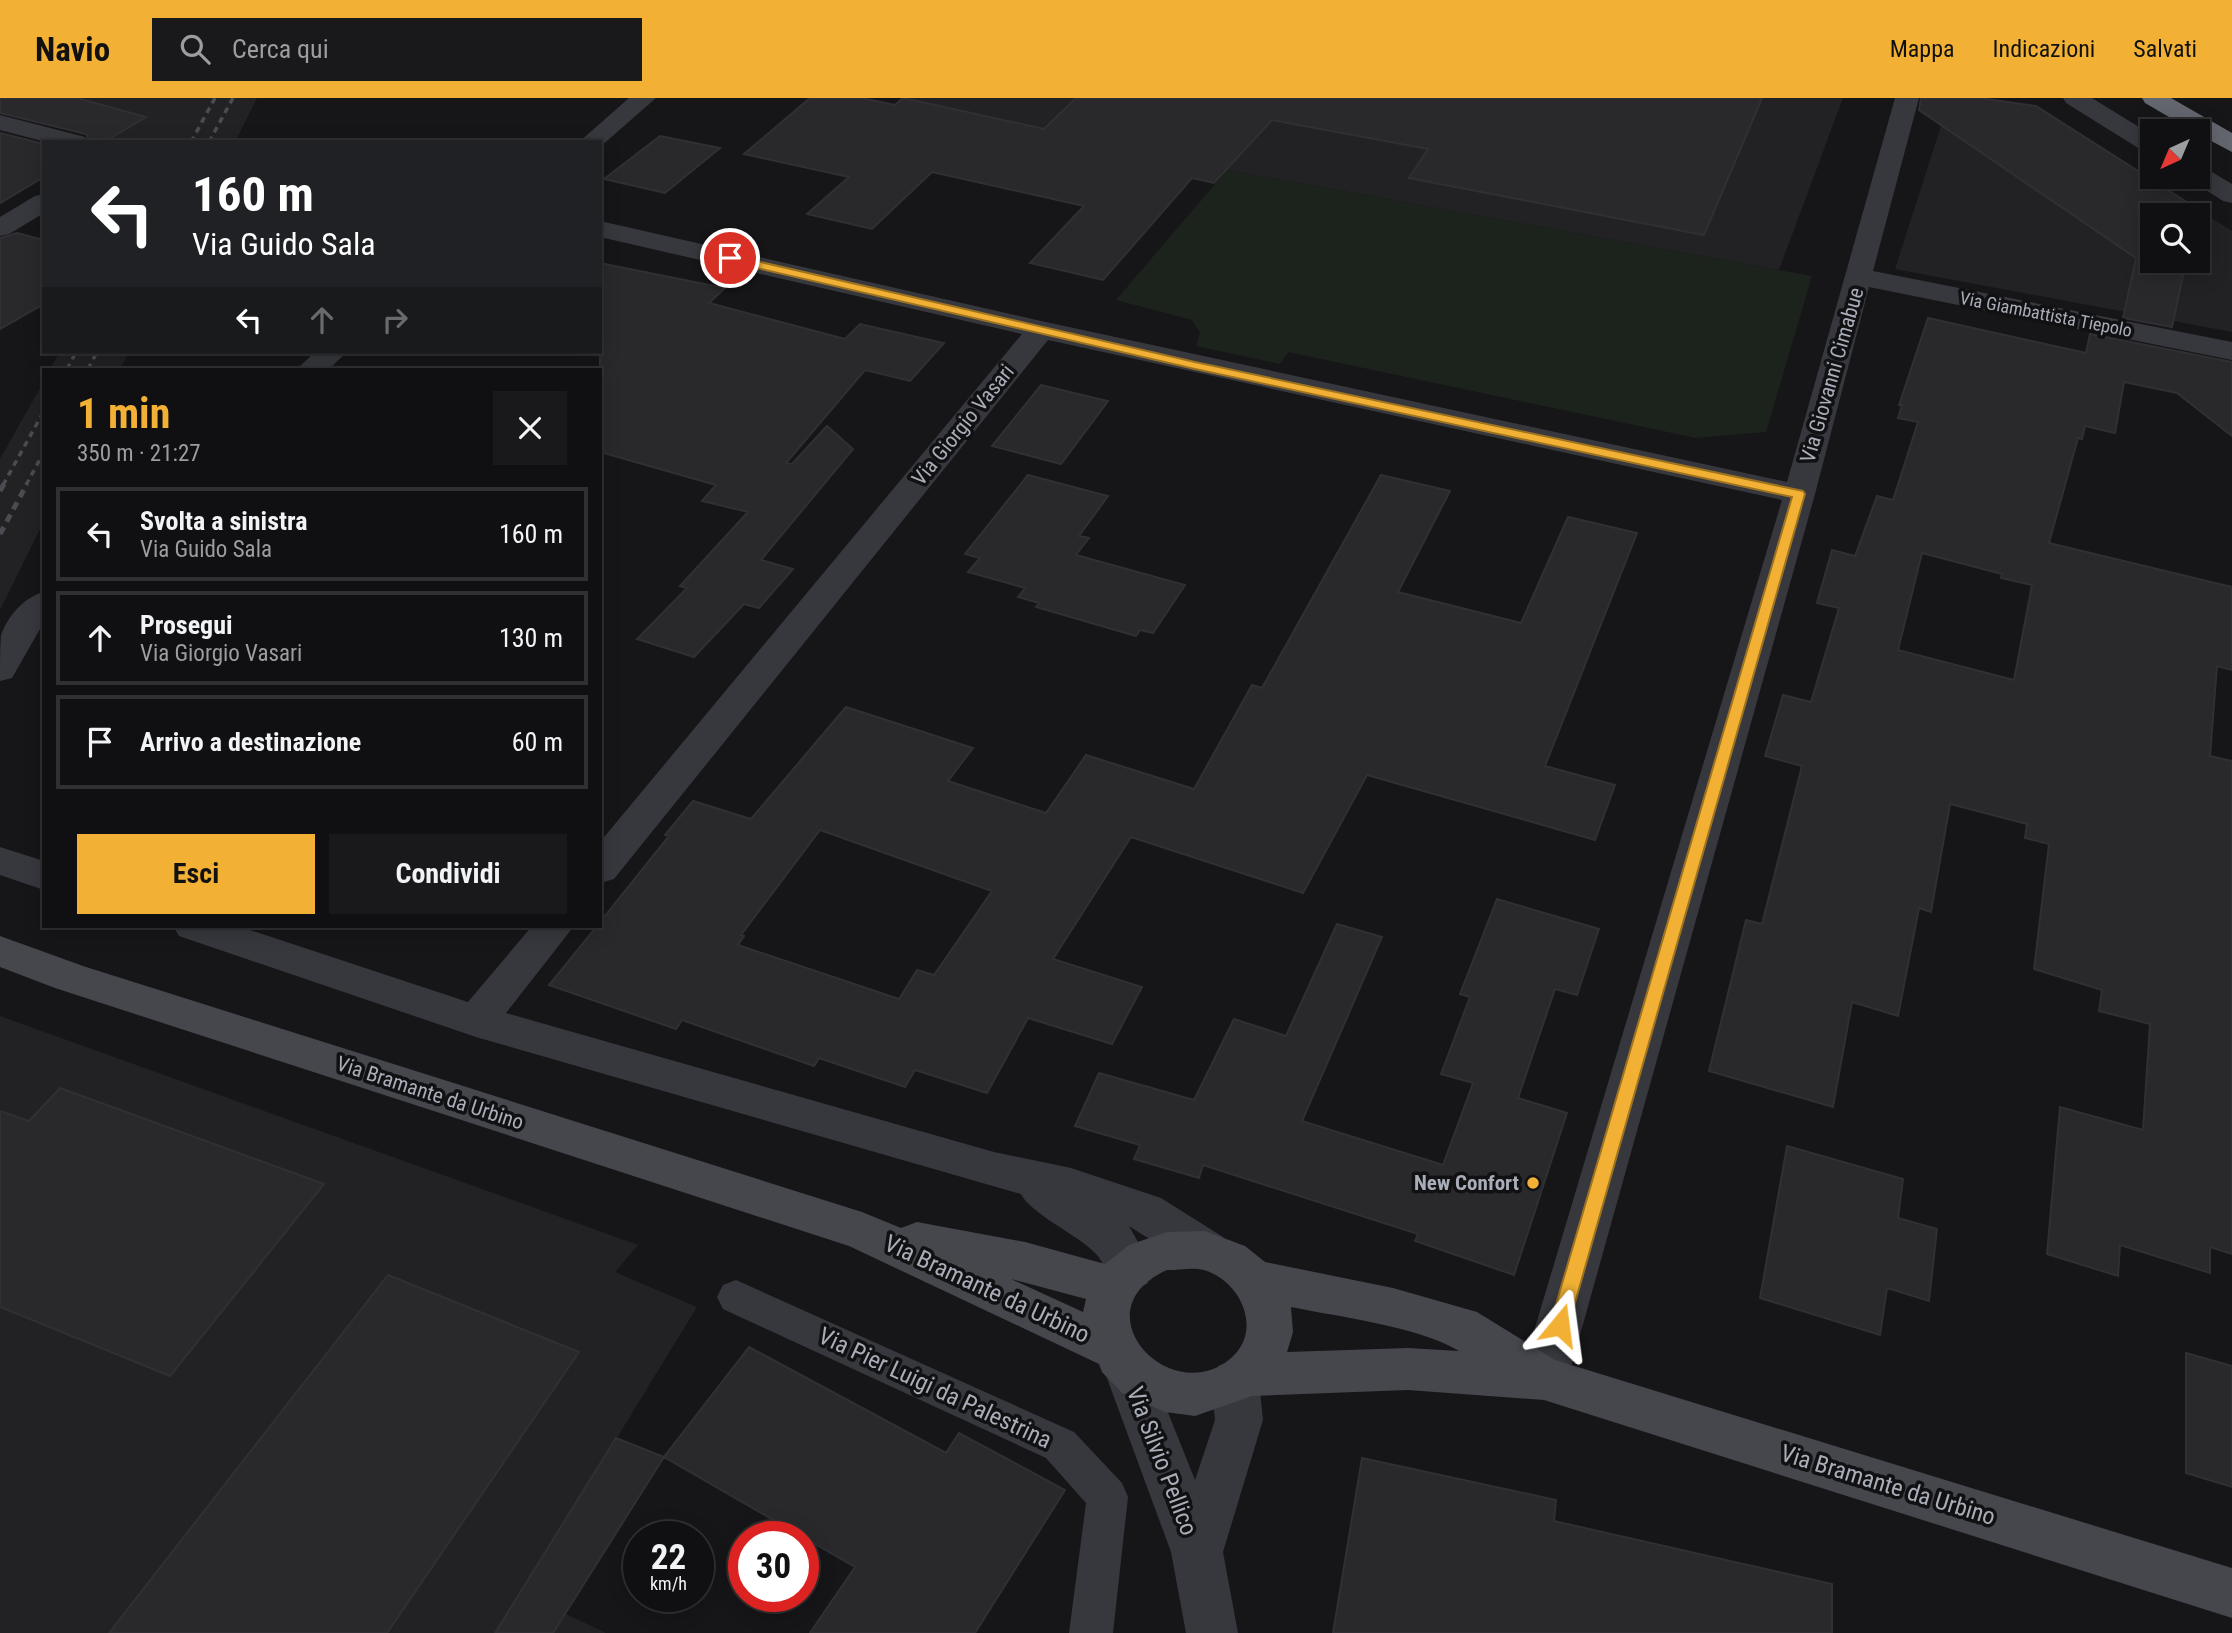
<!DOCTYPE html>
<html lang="it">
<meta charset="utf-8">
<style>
:root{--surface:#101012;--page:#19191b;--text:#f1f3f6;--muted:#9c9d9f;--line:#303032;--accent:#f2b134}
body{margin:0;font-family:"Roboto Condensed",sans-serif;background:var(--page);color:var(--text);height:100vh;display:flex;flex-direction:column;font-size:26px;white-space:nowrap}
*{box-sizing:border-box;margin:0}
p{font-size:23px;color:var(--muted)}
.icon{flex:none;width:38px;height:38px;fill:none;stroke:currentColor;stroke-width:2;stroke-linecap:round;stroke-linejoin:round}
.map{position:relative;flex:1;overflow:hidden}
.sheet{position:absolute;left:42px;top:270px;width:560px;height:560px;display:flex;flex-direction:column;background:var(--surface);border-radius:0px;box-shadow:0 4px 18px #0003,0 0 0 2px var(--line)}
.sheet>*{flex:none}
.guide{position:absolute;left:42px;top:42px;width:560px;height:214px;border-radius:0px;box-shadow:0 4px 18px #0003,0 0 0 2px var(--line);background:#202124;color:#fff;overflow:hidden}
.needle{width:46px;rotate:224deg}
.fabs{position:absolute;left:2140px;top:21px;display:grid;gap:14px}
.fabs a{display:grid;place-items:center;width:70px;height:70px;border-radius:0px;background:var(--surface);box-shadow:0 4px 18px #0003,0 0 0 2px var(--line);font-size:35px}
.speed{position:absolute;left:623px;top:1423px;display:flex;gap:14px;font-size:35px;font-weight:700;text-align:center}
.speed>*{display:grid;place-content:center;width:91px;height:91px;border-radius:50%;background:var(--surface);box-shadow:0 4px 18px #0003,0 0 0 2px var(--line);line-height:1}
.speed small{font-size:18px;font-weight:400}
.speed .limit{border:10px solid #d22;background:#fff;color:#111}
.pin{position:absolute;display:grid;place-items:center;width:60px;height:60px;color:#fff;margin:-30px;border:4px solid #fff;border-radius:50%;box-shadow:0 2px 7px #0007}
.me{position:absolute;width:77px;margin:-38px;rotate:16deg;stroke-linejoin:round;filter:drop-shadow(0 0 5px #0008)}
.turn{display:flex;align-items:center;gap:24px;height:147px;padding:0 35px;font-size:32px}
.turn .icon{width:91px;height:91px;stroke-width:2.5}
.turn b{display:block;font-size:49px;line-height:60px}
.lanes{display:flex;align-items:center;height:66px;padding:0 35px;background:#0003;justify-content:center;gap:35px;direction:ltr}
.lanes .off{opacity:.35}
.round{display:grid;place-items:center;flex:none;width:74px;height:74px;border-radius:0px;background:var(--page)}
.overview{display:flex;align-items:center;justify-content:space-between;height:119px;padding:0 35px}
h1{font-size:42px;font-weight:700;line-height:52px;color:var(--accent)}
.primary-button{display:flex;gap:14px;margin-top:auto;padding:14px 35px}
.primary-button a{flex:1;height:80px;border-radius:0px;background:var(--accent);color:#111;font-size:28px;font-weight:700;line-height:80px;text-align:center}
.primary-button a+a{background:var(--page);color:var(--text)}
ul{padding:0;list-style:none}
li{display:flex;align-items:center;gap:21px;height:94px;margin:0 14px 10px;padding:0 21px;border:4px solid var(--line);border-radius:0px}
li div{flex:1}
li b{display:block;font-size:26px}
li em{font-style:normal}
header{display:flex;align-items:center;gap:42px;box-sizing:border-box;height:98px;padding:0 35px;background:var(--accent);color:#111}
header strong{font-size:33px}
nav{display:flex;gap:38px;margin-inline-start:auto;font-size:24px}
.search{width:490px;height:63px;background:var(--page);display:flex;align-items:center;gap:18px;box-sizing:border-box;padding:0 24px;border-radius:0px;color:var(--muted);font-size:26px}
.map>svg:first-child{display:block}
</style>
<header>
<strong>Navio</strong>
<div class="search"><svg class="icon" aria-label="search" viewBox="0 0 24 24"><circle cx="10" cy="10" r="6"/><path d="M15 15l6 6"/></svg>Cerca qui</div>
<nav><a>Mappa</a><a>Indicazioni</a><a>Salvati</a></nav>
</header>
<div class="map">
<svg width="2232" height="1535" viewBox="0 0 2232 1535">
<rect width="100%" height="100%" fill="#161618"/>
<path fill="#222225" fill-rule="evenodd" d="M0,0h257l-22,44h-120l-115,-32z
M903,0h940l-64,172 -552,-100 -13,13 -325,-73z
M1946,0h34l56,8 196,125v101l-337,-63 45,-140zM2152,117h46v46h-46z
M60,254h69l-9,17h-70z
M44,283v140l-44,89v-151z
M0,918l638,229 -23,27 82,35 -175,286 84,40h-606z"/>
<path fill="#1c231d" d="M1227,72l585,106 -46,156 -70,6 -408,-86 -8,12 -84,-18 4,-13 -8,-13 -76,-20z"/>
<path fill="#29292c" stroke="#303034" stroke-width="2" fill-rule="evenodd" d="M0,0h77l69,19 -42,25h-14l-4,-8 -86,-21z
M810,0h52l33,7 8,-7 141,31 32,-31h686l-58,137 -295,-57 19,-29 -156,-29 -58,63 -22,-5 -89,102 -73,-17 54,-57 -152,-34 -60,57 -65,-15 42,-37 -105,-23z
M1921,0h59l56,8 160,102 -1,7h-43v46h34l-14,66 -49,-9 13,-60 -217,-148z
M0,35l44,11v33l-44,26z
M660,38l60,12 -55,45 -61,-14z
M17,135l27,7v64l-44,25v-91z
M600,165l125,25 -16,15 136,36 15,-15 84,19 -34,38 -45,-11 -79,93 6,1 35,-38 26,23 -92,111 32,9 -34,39 -15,-4 -50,53 -57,-18 50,-51 -7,-2 68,-74 -46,-11 14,-16 -116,-33z
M1928,220l158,35 4,-19 142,28v74l-55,-43 -53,-11 -9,51 -30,-7 -3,13 -4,-1 -29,105 183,44v83l-15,-4 -7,90 22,5v493l-22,-7v26l-90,-28 -2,31 -71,-22 13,-147 83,23 7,-106 -51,-13 3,-21 -68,-21 15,-125 -24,-6 2,-14 -77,-20 -19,108 -12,-4 -21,108 -46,-14 -19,105 -124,-36 37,-151 16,4 40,-158 -37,-10 18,-61 28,7 28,-94 -22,-5 15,-53 23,6 22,-60 16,4 25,-78 -20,-4 4,-13h-3zM1922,455l80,21 -1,4 31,7 -18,95 -116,-30z
M1041,287l67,16 -47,63 -69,-18z
M1028,377l80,21 -29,40 10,2 -13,17 109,30 -32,48 -13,-3 -4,6 -100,-29 3,-4 -21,-6 7,-9 -57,-16 12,-14 -15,-4z
M1381,377l69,16 -52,101 123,31 47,-106 69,16 -92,233 70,19 -20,55 -228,-65 -64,118 -172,-56 -78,122 89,28 -30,57 -84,-26 -41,75 -72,-23 -10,17 -86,-29 -5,8 -132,-46 -6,9 -127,-44 48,-59h3v-4l69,-86 -4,-1 28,-34 58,18 95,-112 127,41 -25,33 98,32 40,-58 108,34 58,-104 10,3zM820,732l172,61 -58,84 -17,-5 -18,29 -161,-54 6,-9 -3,-1z
M1497,801l102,30 -22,66 -22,-6 -37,109 49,15 -53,162 -99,-34 3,-7 -215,-69 -4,13 -65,-19 6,-14 -65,-19 24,-53 95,27 40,-81 52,17 51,-112 45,13 -80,184 141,44 30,-82 -32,-9 29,-77 -10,-3z
M60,990l264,96 -154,192 -170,-69v-196l29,10z
M1787,1048l116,33 -5,39 39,11 -8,72 -42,-13 -7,47 -120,-37z
M388,1177l191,77 -192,281h-278z
M749,1249l197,106 13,-20 106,57 -90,143h-165l45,-66 -191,-110z
M2186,1255l46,13v121l-46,-14z
M616,1340l48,19 -111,176h-58z
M1362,1360l194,42 -2,21 278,63v49h-499z"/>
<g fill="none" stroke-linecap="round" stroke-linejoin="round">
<path fill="#37383d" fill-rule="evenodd" d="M736,1182l338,152 48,51 6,14 -15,136h-44l17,-130 -40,-45 -323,-149 -6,-12 6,-12z"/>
<path fill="#37383d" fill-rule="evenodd" d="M629,0h27l-56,49v-5h-21z
M1895,0h24l-46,173 359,71v18l-363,-73 -54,207 -247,884 -7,15 -17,7 -17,-7 -7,-15 262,-878 -734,-160 -434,539 -14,4v-41l422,-508 -422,-97v-16l441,100 746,161z
M2063,0h29l60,37v18l-9,-2 -77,-48z
M0,17l85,22 3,5h-42l-46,-12z
M2198,68l9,3 25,15v19l-9,-2 -34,-22 -2,-2h11z
M44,96v19l-35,21 -9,2v-19l35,-21z
M315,254h32l-18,17h-32z
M44,494v30l-32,56 -12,3c0,-13 0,-33 1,-46 7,-19 23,-38 43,-43z
M0,749l44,14v29l-44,-15z
M173,828h65l230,76 64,-76h42l-68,87 488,139 77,16 90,30 62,39 7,14 -7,14 -16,5 -16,-5 -67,-42 5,3 25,44 -7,14c-11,4 -21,8 -31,0 -10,-7 -12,-24 -22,-32 -18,-18 -64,-39 -73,-58l-545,-157 -297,-101z
M1128,1251l17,6 50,125 20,-60 -4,-39 7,-15 17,-7 17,7 7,15 4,39 -40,132 15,81h-52l-15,-81 -67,-182 7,-15z"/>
<path fill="#45474d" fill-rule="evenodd" d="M0,838l83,30 779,246 39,16 16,-6 108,20 80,22 24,-19 38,-13 38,-1 40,15 20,16 128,26 84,24 78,48 677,208v50l-688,-218 -136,-10 -156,6 -57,20 -30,-4 -43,-19 -20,-21 -3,-8 -250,-118 -794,-258 -55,-21zM1167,1172c12,0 26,-3 37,0 37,11 60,61 26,89 -61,50 -152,-49 -63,-89zM1011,1181l75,20 -3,13zM1291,1209c48,10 126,19 168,44l-51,-3 -121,4 6,-20z"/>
<path fill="#63666e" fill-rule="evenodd" d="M2142,0h29l61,35v19l-34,-18v-3h-5l-48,-28z"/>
<path stroke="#4a4c52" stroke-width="3.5" stroke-dasharray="6 5" stroke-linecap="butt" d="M191,44l24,-44
M209,44l24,-44
M67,271l9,-17
M88,271l9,-17
M3,387l41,-74
M26,387l18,-33"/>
<path stroke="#4a4c52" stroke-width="5" stroke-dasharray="8 6" stroke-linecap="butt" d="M0,393l4,-7
M0,436l27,-50"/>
</g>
<path fill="#f2b134" stroke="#9d7322" stroke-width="2" d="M730,157l465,107 608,129 2,3 -238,837 -7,2 -7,-2 -3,-6 242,-828 -597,-128 -469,-108 -2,-3z"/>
<circle fill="#f2b134" stroke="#111113" stroke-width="2.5" cx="1533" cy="1085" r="7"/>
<g text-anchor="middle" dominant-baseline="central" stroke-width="7" stroke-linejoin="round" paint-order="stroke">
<g font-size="18" fill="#a8adb8" stroke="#111113">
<text transform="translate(2046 216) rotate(11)">Via Giambattista Tiepolo</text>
</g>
<g font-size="21" fill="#a8adb8" stroke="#111113">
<text transform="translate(1832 277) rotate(-74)">Via Giovanni Cimabue</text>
<text transform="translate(963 327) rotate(-51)">Via Giorgio Vasari</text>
<text transform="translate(430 995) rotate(18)">Via Bramante da Urbino</text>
</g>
<g font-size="21" font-weight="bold" fill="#a8adb8" stroke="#111113" text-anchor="end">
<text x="1519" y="1085">New Confort</text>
</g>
<g font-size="24" fill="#a8adb8" stroke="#111113">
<text transform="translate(987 1191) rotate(25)">Via Bramante da Urbino</text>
<text transform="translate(935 1290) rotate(25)">Via Pier Luigi da Palestrina</text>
<text transform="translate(1162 1363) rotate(69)">Via Silvio Pellico</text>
<text transform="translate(1888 1387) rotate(17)">Via Bramante da Urbino</text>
</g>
</g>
</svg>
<div class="fabs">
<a><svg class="needle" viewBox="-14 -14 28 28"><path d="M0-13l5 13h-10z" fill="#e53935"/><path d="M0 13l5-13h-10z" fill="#9c9d9f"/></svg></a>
<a><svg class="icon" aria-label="search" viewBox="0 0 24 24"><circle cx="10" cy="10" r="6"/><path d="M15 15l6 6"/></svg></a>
</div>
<div class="speed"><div>22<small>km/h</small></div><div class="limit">30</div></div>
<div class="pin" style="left:730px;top:160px;background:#d93025"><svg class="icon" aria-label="arrive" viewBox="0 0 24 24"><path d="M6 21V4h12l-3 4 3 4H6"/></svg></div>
<svg class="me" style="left:1560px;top:1227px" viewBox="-20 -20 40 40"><path d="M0-17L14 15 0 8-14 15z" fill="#f2b134" stroke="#fff" stroke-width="4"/></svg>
<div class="guide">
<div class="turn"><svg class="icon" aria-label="left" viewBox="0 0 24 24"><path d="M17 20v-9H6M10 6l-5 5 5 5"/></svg><div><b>160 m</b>Via Guido Sala</div></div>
<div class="lanes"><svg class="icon" aria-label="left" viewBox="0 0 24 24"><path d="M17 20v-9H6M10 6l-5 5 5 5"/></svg><svg class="icon off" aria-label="ahead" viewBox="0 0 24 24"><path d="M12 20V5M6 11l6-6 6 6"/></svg><svg class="icon off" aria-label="right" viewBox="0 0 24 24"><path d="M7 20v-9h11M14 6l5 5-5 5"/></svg></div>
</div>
<section class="sheet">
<div class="overview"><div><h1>1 min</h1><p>350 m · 21:27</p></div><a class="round"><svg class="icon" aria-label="close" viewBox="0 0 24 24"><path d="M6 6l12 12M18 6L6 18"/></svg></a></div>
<ul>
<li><svg class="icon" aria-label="left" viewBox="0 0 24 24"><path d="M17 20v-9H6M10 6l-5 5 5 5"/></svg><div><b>Svolta a sinistra</b><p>Via Guido Sala</p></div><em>160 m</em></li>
<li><svg class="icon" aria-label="ahead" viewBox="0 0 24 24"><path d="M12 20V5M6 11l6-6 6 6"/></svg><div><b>Prosegui</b><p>Via Giorgio Vasari</p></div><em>130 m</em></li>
<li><svg class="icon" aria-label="arrive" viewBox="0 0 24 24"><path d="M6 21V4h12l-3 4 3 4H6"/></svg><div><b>Arrivo a destinazione</b></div><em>60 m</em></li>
</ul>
<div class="primary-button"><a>Esci</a><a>Condividi</a></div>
</section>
</div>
